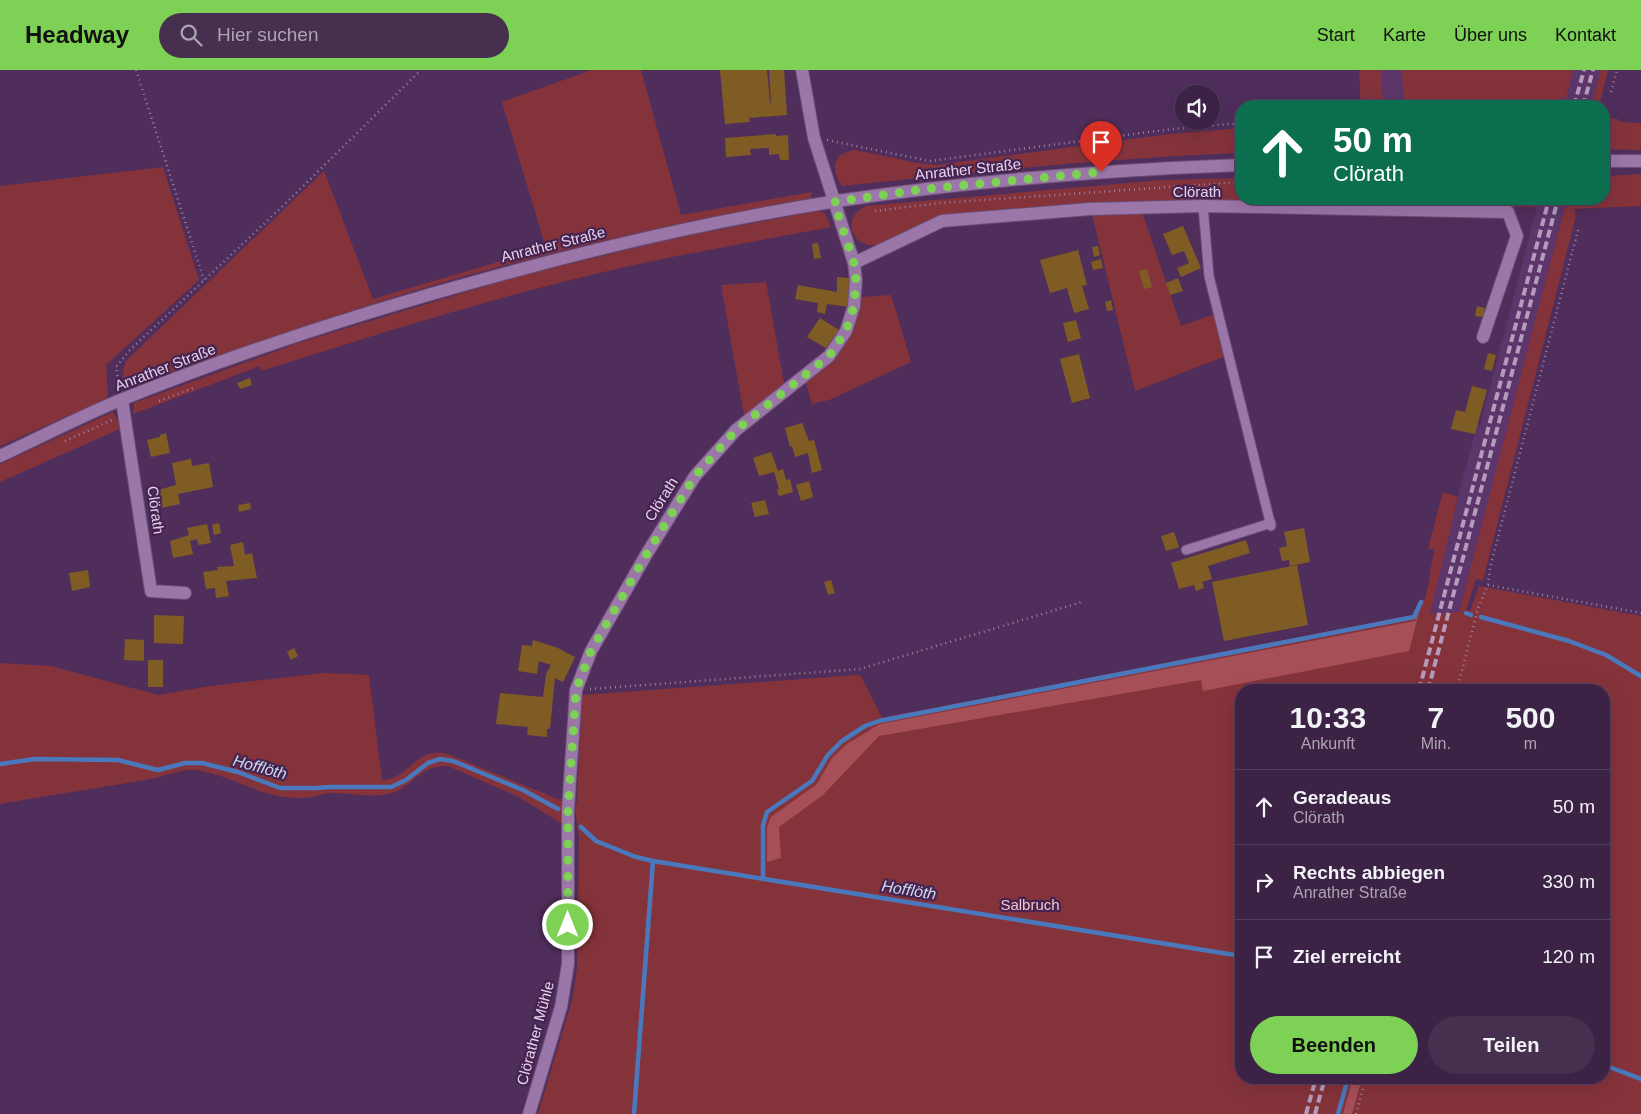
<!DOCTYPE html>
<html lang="de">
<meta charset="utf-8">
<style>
:root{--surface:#3c2245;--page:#472f50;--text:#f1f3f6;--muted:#aca4b3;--line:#553f5e;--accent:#7dd154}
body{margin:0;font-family:Helvetica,sans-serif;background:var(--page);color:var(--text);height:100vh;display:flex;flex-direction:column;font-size:19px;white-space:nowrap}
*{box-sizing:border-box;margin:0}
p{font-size:16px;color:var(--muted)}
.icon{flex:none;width:28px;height:28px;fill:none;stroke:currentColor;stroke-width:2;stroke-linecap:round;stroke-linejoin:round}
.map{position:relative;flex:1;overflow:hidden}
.side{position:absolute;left:1235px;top:614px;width:375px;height:400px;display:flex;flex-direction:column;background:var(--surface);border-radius:20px;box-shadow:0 5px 20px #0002,0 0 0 1px var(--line)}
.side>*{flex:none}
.banner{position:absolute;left:1235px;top:30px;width:375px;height:105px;border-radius:20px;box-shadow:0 5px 20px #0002,0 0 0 1px var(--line);background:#0b6e4f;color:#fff;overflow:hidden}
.buttons{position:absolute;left:1175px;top:15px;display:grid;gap:10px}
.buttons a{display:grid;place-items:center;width:45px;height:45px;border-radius:50%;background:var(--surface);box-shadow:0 5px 20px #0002,0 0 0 1px var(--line);font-size:25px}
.pin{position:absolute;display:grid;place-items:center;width:42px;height:42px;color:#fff;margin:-51px -21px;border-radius:50% 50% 50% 0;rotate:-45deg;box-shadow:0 0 5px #0007}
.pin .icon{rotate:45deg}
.me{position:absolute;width:55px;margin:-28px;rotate:0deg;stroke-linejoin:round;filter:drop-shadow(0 0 4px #0008)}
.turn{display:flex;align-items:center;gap:18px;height:105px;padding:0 15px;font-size:22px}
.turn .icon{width:65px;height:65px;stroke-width:2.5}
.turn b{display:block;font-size:35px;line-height:42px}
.eta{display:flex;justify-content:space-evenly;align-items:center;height:85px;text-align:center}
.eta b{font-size:30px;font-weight:600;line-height:35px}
.button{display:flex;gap:10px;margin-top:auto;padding:10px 15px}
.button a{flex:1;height:58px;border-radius:30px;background:var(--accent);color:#111;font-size:20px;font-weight:600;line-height:58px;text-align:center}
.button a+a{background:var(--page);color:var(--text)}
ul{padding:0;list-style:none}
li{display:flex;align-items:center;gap:15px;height:75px;padding:0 15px;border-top:1px solid var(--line)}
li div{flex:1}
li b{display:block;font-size:19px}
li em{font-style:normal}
header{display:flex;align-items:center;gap:30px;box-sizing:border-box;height:70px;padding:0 25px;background:var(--accent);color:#111}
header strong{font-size:24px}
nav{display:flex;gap:28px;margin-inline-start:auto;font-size:18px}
.search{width:350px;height:45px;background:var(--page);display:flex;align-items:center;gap:12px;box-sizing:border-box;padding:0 18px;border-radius:28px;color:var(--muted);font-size:19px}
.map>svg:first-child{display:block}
</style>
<header>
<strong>Headway</strong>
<div class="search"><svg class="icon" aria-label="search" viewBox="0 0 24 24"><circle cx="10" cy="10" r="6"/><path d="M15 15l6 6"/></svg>Hier suchen</div>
<nav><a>Start</a><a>Karte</a><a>Über uns</a><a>Kontakt</a></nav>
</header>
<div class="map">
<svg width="1641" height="1044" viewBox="0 0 1641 1044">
<rect width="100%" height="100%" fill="#502e5c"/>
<path fill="#5c366a" d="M1381,0h21l2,36h-21z
M1573,0h28l-10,36h-27z
M1539,129h28l-92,354 -37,137h-29l20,-72 29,-121 19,-71h3z"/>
<path fill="#85333b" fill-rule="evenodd" d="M592,0h49l40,145 131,-23 -1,6c-91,17 -181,35 -270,58 -142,35 -277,83 -413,135 -7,-10 -6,-20 -2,-30l198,-190 49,128 173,-51 -44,-146z
M1359,0h22l2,36h-22z
M1402,0h171l-9,36h-160z
M1601,0h7l-9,36h-8z
M1604,48l14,1 1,3 22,1v27l-37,-1z
M1241,58v25c-133,5 -267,19 -399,33 -12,-17 -10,-33 13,-36l63,13 18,2 234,-31z
M163,97l36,113 -93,85 2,29 -2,5 -106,47v-260z
M1641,104v32l-67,3 2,7 -93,364 -7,-1 -10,31 4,1 9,-25 162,30v498h-1103l35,-117 4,-29 2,-131 -4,-27 2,-10 5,-105 275,-20 4,1 21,42 531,-103 6,-14 6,-2c5,-18 5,-33 10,-50h-7l15,-57 15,5 -28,117 29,-2 108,-413h37v-23zM1241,620h363v388h-363z
M1241,108v21h298l-2,8 -341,-4 -193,8 -126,34c-27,3 -36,-28 -11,-39l297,-26z
M817,141l8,2 6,14c-86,16 -172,31 -257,52 -105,26 -209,59 -313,92l-1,-5 -127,48 1,-11 167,-61 218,-66 158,-38z
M1142,142l39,114 34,-12 11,42 -91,35 -43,-177z
M766,212l18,101 -40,32 -23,-130z
M891,225l20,67 -82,38 -17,4 -6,-21 30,-25 17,-27 9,-34z
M113,342l9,16 -122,54v-18z
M0,593l51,3 107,29 52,-9 113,-13 46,2 13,105c29,-1 32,-34 66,-26l112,46 3,2 -1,22 -43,-27 -71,-31c-29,-2 -36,23 -60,28 -17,4 -43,-2 -61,-1 -5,1 -10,3 -15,4 -11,2 -26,1 -38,-2 -27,-6 -51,-22 -79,-25 -16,-1 -29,6 -45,9 -50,9 -100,16 -150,25z"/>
<path fill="#a74f57" d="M1420,538l-11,43 -206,40 -2,-11 -322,56 -56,59 -44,32 2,31 -14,4v-35l4,-10 46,-33 15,-26 15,-14 33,-20 535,-103z
M1353,1008h9l-10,36h-9z"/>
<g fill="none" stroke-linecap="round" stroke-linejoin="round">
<path stroke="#4979bc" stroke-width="4.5" d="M1466,543l5,2
M1481,547l88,24 37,14 35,21
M0,694l35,-5 83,1 40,10 27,-7h17l36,9 42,16h36l14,-1h61l15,-7 22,-17 12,-4 13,2 70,29 35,19
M581,757l15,14 40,16 17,4 588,95
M763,808v-53l4,-13 45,-31 16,-26 14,-14 23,-15 14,-5 535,-104 7,-15
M1604,995l37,14
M634,1044l19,-253
M1338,1044l10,-36"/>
</g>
<path fill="#7f5c23" d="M720,0h47l3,33h1l-2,-33h15l3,45 -38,3 1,4 -25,2z
M776,64v2l12,-1 1,25h-9l-1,-6 -10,1v-7l-19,1 1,6 -25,2 -1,-19z
M1183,156l18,42 -20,9 -4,-9 12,-5 -5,-12 -12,4 -9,-21z
M818,173l3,15 -7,1 -2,-15z
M1098,176l2,9 -6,2 -2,-10z
M1078,180l9,35 -5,1 7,23 -15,4 -7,-25 -17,5 -10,-33z
M1101,189l2,9 -10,2 -2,-8z
M1147,199l5,18 -8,2 -5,-18z
M837,207l12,1v29l-22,-3 -2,10 -8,-2 1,-9 -23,-4 3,-14 39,7z
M1178,208l5,13 -13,4 -4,-12z
M1111,230l2,10 -6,1 -2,-9z
M1477,236l8,2 -2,9 -8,-1z
M820,248l19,12 -13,18 -19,-11z
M1076,250l5,18 -13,4 -5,-19z
M1488,283l8,2 -4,16 -8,-2z
M1079,284l11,44 -18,5 -12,-44z
M250,308l2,7 -12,4 -3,-6z
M1472,316l15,4 -12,44 -24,-5 5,-19 9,2z
M802,353l7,18 5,-1 8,30 -10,3 -4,-20 -13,4 -3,-11 -2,1 -5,-19z
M166,363l4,20 -19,4 -4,-17 13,-3v-2z
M771,382l7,19 5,-2 3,11 4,-1 3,13 -14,4 -2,-6 2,-1 -5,-17 -15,4 -6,-18z
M191,389l1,7 17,-3 4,24 -35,7 2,10 -19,4 -3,-18 18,-5 -4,-22z
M809,411l4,16 -12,4 -5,-16z
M765,430l4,14 -14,3 -4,-14z
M250,433l1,6 -12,3 -1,-7z
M219,453l2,10 -7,2 -2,-10z
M207,454l4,19 -13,2 -1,-6 -7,2 3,13 -20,4 -3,-17 19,-6 -2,-7z
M1304,458l6,34 -20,4 -1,-6 -7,1 -3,-13 8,-2 -3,-14z
M1174,462l5,15 -13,4 -5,-15z
M1246,470l4,13 -42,13 4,13 -10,3 2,6 -8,3 -2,-6 -15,4 -8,-26z
M243,472l2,13 7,-2 5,25 -31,3 3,15 -13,2 -1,-10 -9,1 -3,-17 15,-2 -1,-3 17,-1 -4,-21z
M1297,495l11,60 -84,16 -12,-59z
M88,500l2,17 -18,4 -3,-18z
M831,510l4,13 -7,2 -4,-13z
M154,545l30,1 -1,28 -29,-1z
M125,569l19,1v21l-20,-1z
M533,570l25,8 17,9 -12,25 -8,-4 -5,51h-3v8l-20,-2 1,-8 -32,-3 4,-31 43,4 3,-23 5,-9 -12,-4 -2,13 -19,-3 4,-26 10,1z
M294,578l4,8 -7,4 -4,-8z
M148,590h15v27h-15z"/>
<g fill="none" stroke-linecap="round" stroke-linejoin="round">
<defs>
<path id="lane" d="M1203,136l6,70 62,250
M1186,480l85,-27"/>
<path id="street" d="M854,193l88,-42 148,-12 113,-3 305,6 9,24 -34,101
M122,330l29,191 34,2
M529,1044l32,-107 7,-43v-154l8,-120 15,-39 55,-96 49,-79 41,-46 93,-74 17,-25 8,-25 2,-26 -2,-17 -40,-125 -12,-68"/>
<path id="secondary" d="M1604,91h37
M0,386c41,-19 81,-40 123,-57 122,-49 247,-89 373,-123 112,-31 226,-57 341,-75 133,-20 269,-31 404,-36"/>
</defs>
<use href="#lane" stroke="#6a4d74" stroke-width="11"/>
<use href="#street" stroke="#6a4d74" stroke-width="14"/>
<use href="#secondary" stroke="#6a4d74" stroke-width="14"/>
<path stroke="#9d82a6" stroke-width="2.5" stroke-dasharray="1 4" stroke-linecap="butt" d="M136,0l68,210
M1611,22l6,-22
M827,70l103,21 242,-32 69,-6
M875,141l65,-8 301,-21
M119,316l-3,-19 13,-16 157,-148 135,-133
M159,331l37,-14
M65,371l47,-21
M1488,515l153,28
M590,619l270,-20 222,-67
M1457,620l21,-82 10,-23 2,-17 88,-338
M1356,1044l10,-36"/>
<use href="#lane" stroke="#9b76a9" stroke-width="9"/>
<use href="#street" stroke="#9b76a9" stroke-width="12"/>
<use href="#secondary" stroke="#9b76a9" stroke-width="12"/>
<path stroke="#b59cbd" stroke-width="4" stroke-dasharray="8 4" stroke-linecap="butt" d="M1574,36l10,-36
M1583,36l10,-36
M1419,620l130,-491
M1428,620l130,-491
M1306,1044l10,-36
M1315,1044l10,-36"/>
</g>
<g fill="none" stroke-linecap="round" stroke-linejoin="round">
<path stroke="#7dd154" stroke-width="9" stroke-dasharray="0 16.2" d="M568,855v-115l8,-120 15,-39 55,-96 49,-79 41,-46 93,-74 17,-25 8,-25 2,-26 -2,-17 -20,-61 91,-13 176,-17"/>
</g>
<g text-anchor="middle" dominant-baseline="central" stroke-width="4.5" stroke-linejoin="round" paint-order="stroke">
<g font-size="15" fill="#e7d3ee" stroke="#452451">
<text transform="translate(968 99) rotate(-6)">Anrather Straße</text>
<text x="1197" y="121">Clörath</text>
<text transform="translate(553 174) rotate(-14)">Anrather Straße</text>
<text transform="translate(165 297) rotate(-21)">Anrather Straße</text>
<text transform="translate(661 429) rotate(-58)">Clörath</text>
<text transform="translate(156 440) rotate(82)">Clörath</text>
<text transform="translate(535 963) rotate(-75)">Clörather Mühle</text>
</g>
<g font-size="15" fill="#f5c3c4" stroke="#452451">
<text x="1030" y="834">Salbruch</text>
</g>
<g font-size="16" font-style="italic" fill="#cddaed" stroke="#452451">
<text transform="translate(260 697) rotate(15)">Hofflöth</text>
<text transform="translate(909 820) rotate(9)">Hofflöth</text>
</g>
</g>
</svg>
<div class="buttons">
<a><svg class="icon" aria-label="sound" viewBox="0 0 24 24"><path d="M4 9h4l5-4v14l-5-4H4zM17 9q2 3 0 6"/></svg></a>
</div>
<div class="pin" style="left:1101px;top:102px;background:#d93025"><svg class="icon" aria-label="arrive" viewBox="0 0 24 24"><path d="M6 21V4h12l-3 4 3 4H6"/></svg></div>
<svg class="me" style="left:568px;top:855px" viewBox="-20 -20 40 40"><circle r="17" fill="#7dd154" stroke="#fff" stroke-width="3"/><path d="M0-11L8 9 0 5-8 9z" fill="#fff"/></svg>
<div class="banner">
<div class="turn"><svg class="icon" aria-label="ahead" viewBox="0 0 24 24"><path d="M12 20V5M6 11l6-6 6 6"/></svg><div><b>50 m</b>Clörath</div></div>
</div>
<section class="side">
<div class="eta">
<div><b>10:33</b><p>Ankunft</p></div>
<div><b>7</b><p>Min.</p></div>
<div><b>500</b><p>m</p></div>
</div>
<ul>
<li><svg class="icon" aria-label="ahead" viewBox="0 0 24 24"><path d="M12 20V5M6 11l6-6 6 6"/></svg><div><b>Geradeaus</b><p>Clörath</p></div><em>50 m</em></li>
<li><svg class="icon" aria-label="right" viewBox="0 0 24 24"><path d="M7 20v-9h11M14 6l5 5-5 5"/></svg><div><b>Rechts abbiegen</b><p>Anrather Straße</p></div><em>330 m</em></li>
<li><svg class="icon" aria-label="arrive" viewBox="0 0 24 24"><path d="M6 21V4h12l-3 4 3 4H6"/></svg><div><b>Ziel erreicht</b></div><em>120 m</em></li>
</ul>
<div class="button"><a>Beenden</a><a>Teilen</a></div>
</section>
</div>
